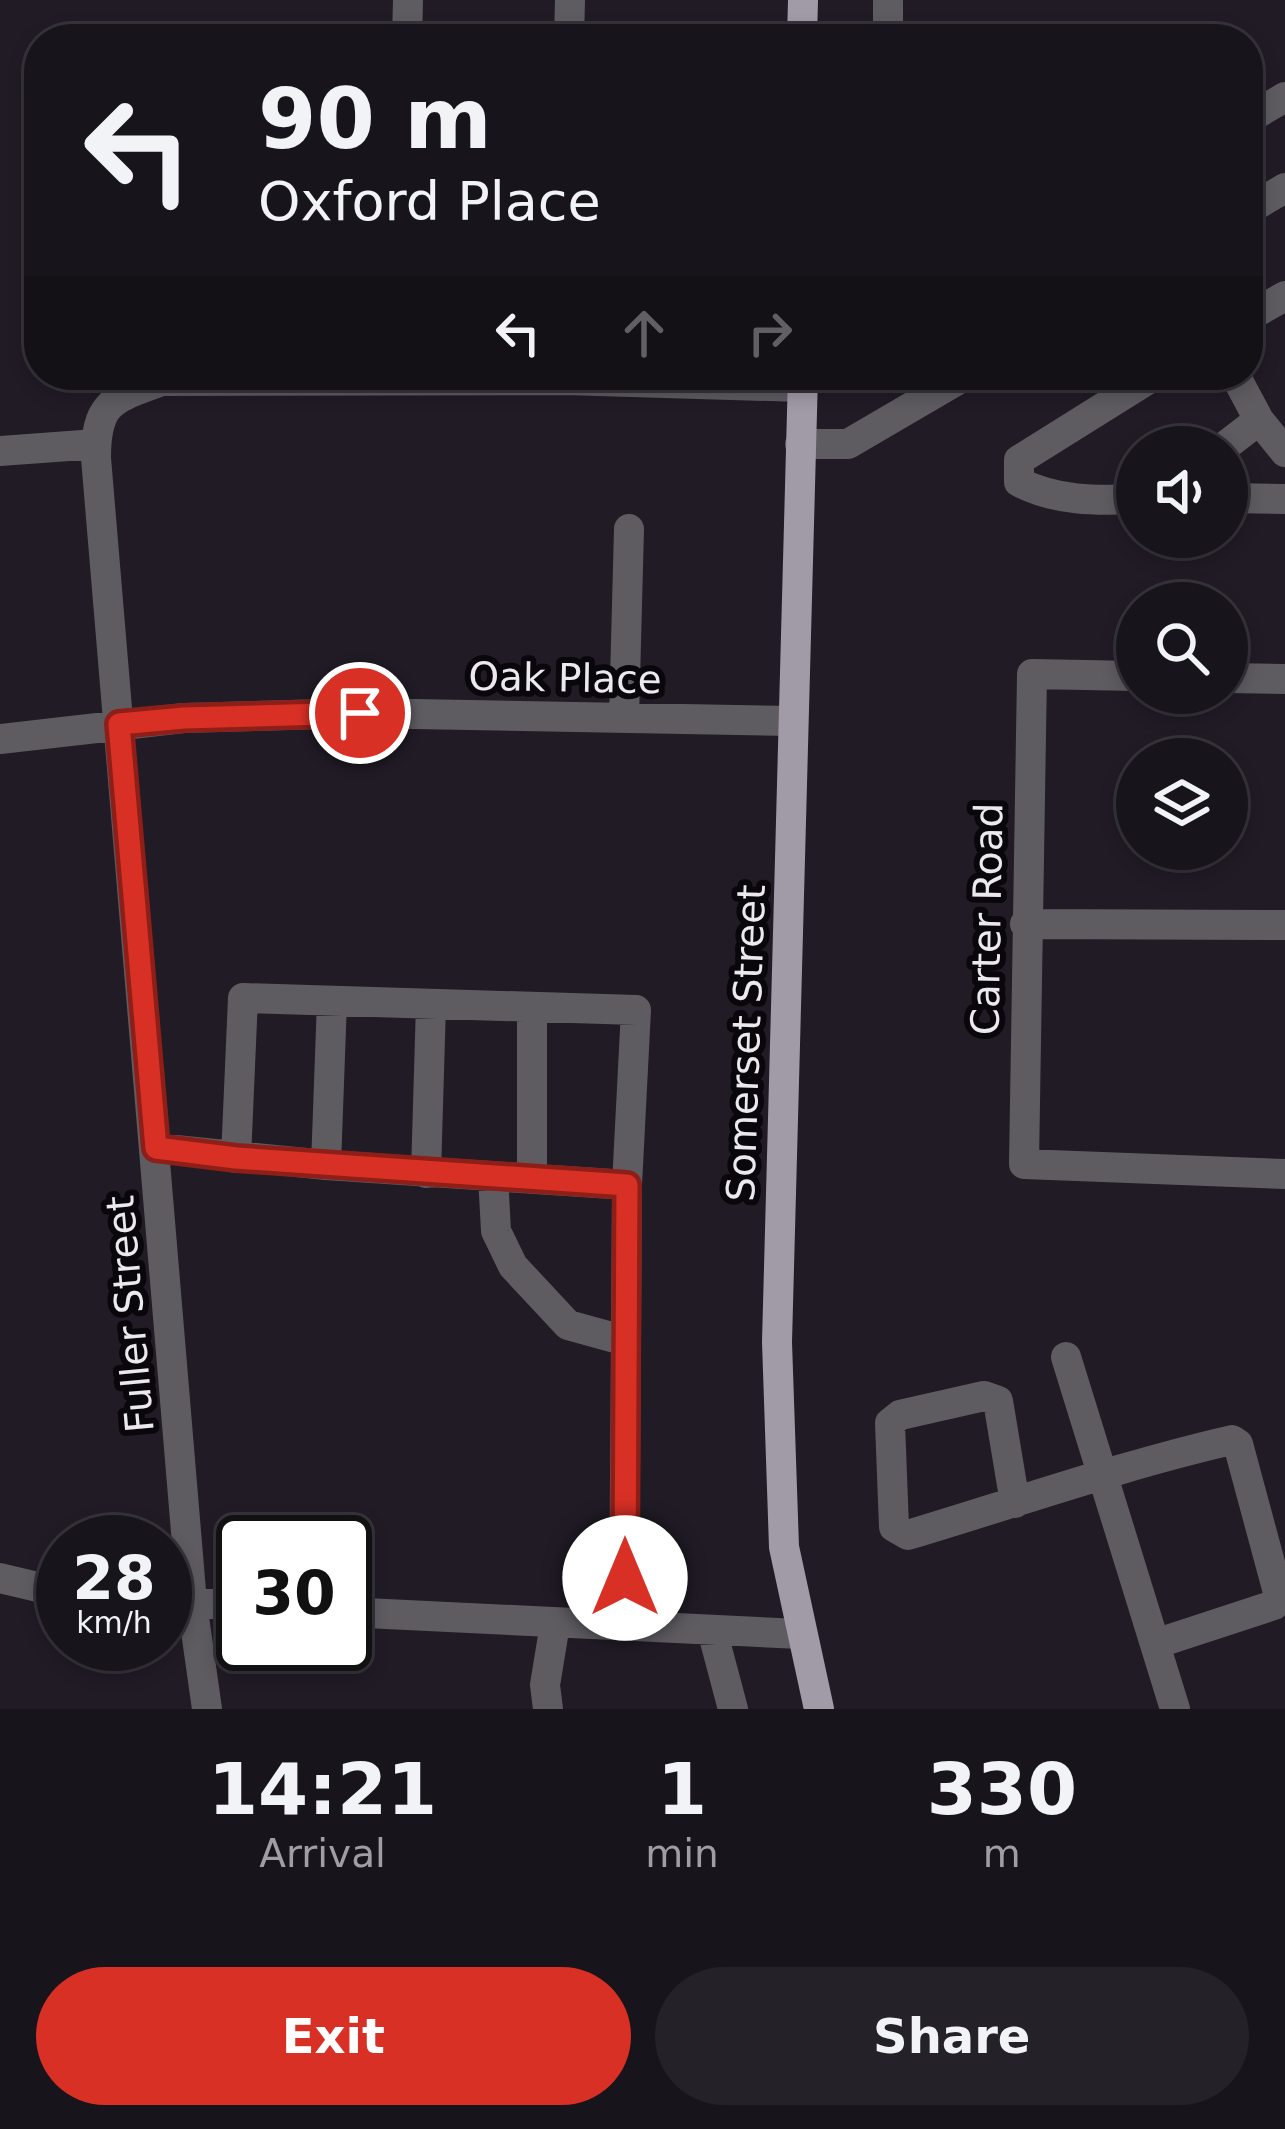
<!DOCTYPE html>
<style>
:root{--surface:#18141c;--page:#252129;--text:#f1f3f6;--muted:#9f9ea3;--line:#36333b;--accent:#d93025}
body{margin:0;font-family:"DejaVu Sans",sans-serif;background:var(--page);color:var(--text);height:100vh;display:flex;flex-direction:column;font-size:45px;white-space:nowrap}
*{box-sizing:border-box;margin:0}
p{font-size:39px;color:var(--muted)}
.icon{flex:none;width:66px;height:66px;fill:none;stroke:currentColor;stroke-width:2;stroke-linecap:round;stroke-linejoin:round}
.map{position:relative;height:1709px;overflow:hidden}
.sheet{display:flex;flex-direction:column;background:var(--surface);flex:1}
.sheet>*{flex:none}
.hud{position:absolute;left:24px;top:24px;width:1239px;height:366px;border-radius:48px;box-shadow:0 6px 18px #0003,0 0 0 3px var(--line);background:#18141c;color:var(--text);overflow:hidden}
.controls{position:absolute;left:1116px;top:426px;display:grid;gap:24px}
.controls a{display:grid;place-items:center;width:132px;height:132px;border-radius:50%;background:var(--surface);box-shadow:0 6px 18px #0003,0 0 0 3px var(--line);font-size:60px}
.speed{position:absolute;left:36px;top:1515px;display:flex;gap:24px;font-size:60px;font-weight:700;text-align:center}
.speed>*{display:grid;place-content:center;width:156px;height:156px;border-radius:50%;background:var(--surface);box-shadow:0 6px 18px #0003,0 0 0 3px var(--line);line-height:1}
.speed small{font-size:30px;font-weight:400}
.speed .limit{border:6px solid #111;border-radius:18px;background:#fff;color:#111}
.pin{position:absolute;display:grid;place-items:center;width:102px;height:102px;color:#fff;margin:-51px;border:6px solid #fff;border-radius:50%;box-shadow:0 3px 12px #0007}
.me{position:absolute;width:132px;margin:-66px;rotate:0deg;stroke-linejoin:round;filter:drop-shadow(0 0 9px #0008)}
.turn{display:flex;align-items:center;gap:42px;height:252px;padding:0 36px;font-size:54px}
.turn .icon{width:156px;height:156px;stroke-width:2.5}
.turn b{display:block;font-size:84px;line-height:102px}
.lanes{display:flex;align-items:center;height:114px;padding:0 36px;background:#0003;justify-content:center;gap:60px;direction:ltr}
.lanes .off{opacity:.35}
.eta{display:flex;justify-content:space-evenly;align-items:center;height:204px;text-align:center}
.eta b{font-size:72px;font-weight:800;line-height:84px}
.action{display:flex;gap:24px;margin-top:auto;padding:24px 36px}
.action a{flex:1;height:138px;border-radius:72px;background:var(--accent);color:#fff;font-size:48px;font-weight:800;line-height:138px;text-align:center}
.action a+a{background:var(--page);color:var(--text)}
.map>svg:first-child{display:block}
</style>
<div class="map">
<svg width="1285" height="1709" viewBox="0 0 1285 1709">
<rect width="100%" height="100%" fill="#201b25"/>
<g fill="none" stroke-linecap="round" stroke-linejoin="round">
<path stroke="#5e5c61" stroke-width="30" d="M407,39l1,-39
M569,39l1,-39
M888,39v-39
M1248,119l37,-22
M1248,210l37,-22
M1248,317l37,-21
M1235,375l24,45 26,32
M800,444h48l118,-69
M1224,447l35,-27
M0,451l96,-7
M1227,498l58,1
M1137,499c-41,2 -81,2 -118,-17v-22l136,-85
M1137,676l-105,-2 -8,490 261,10
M1227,678l58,1
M624,718l5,-189
M0,739l184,-21 176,-5 433,8
M1025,924l260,1
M156,1148l170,17 301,20 -3,441
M236,1158l7,-160 393,12 -9,175
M326,1165l6,-164
M426,1173l5,-169
M493,1176l3,55 17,35 55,59 58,16
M532,1179v-172
M1066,1357l109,352
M1015,1503l-17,-102 -14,-5 -84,19 -10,8 4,104 14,8c107,-32 215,-70 324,-95l6,4 41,152 -5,9 -119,39
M0,1578l63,15
M165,1601l78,5
M345,1612l455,22
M712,1630l21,79
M207,1709l-15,-106 -96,-1145c0,-57 17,-59 66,-77l403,-1 237,7
M548,1709l-3,-24 10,-61"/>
<path stroke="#a09ba6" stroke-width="30" d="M802,39l1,-39
M803,375l-26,967 7,205 35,162"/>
</g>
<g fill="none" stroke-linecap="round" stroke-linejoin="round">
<defs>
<path id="route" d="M360,713l-176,5 -65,6 37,424 80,10 391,27 -2,393"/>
</defs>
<use href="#route" stroke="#8d1f18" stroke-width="30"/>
<use href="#route" stroke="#d93025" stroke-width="21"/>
</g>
<g text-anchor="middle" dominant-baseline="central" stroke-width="12" stroke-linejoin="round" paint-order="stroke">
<g font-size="39" fill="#ebe8ef" stroke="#09070b">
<text transform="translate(565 678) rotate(1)">Oak Place</text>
<text transform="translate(987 919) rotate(-89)">Carter Road</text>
<text transform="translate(746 1043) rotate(-88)">Somerset Street</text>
<text transform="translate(130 1314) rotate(-95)">Fuller Street</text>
</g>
</g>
</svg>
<div class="controls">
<a><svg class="icon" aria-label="sound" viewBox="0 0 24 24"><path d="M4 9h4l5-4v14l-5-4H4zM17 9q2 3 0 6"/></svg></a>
<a><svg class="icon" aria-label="search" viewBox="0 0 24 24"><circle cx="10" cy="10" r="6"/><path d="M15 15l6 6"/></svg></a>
<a><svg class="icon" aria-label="layers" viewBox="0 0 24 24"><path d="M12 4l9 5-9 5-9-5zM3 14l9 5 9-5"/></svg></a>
</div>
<div class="speed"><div>28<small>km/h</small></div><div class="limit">30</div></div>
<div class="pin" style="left:360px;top:713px;background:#d93025"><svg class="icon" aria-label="arrive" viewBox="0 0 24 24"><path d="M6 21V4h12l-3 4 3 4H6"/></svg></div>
<svg class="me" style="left:625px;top:1578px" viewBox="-20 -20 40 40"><circle r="19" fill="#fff"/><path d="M0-13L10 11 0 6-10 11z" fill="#d93025"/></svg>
<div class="hud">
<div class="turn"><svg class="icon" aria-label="left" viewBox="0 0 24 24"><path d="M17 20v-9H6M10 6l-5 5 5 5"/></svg><div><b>90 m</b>Oxford Place</div></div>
<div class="lanes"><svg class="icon" aria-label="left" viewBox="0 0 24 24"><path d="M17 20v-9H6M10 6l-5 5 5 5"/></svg><svg class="icon off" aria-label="ahead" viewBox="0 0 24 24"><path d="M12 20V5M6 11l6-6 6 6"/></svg><svg class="icon off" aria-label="right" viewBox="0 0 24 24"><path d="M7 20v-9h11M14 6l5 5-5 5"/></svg></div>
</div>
</div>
<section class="sheet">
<div class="eta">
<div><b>14:21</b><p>Arrival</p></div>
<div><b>1</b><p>min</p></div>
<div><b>330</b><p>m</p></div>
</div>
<div class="action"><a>Exit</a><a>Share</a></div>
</section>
